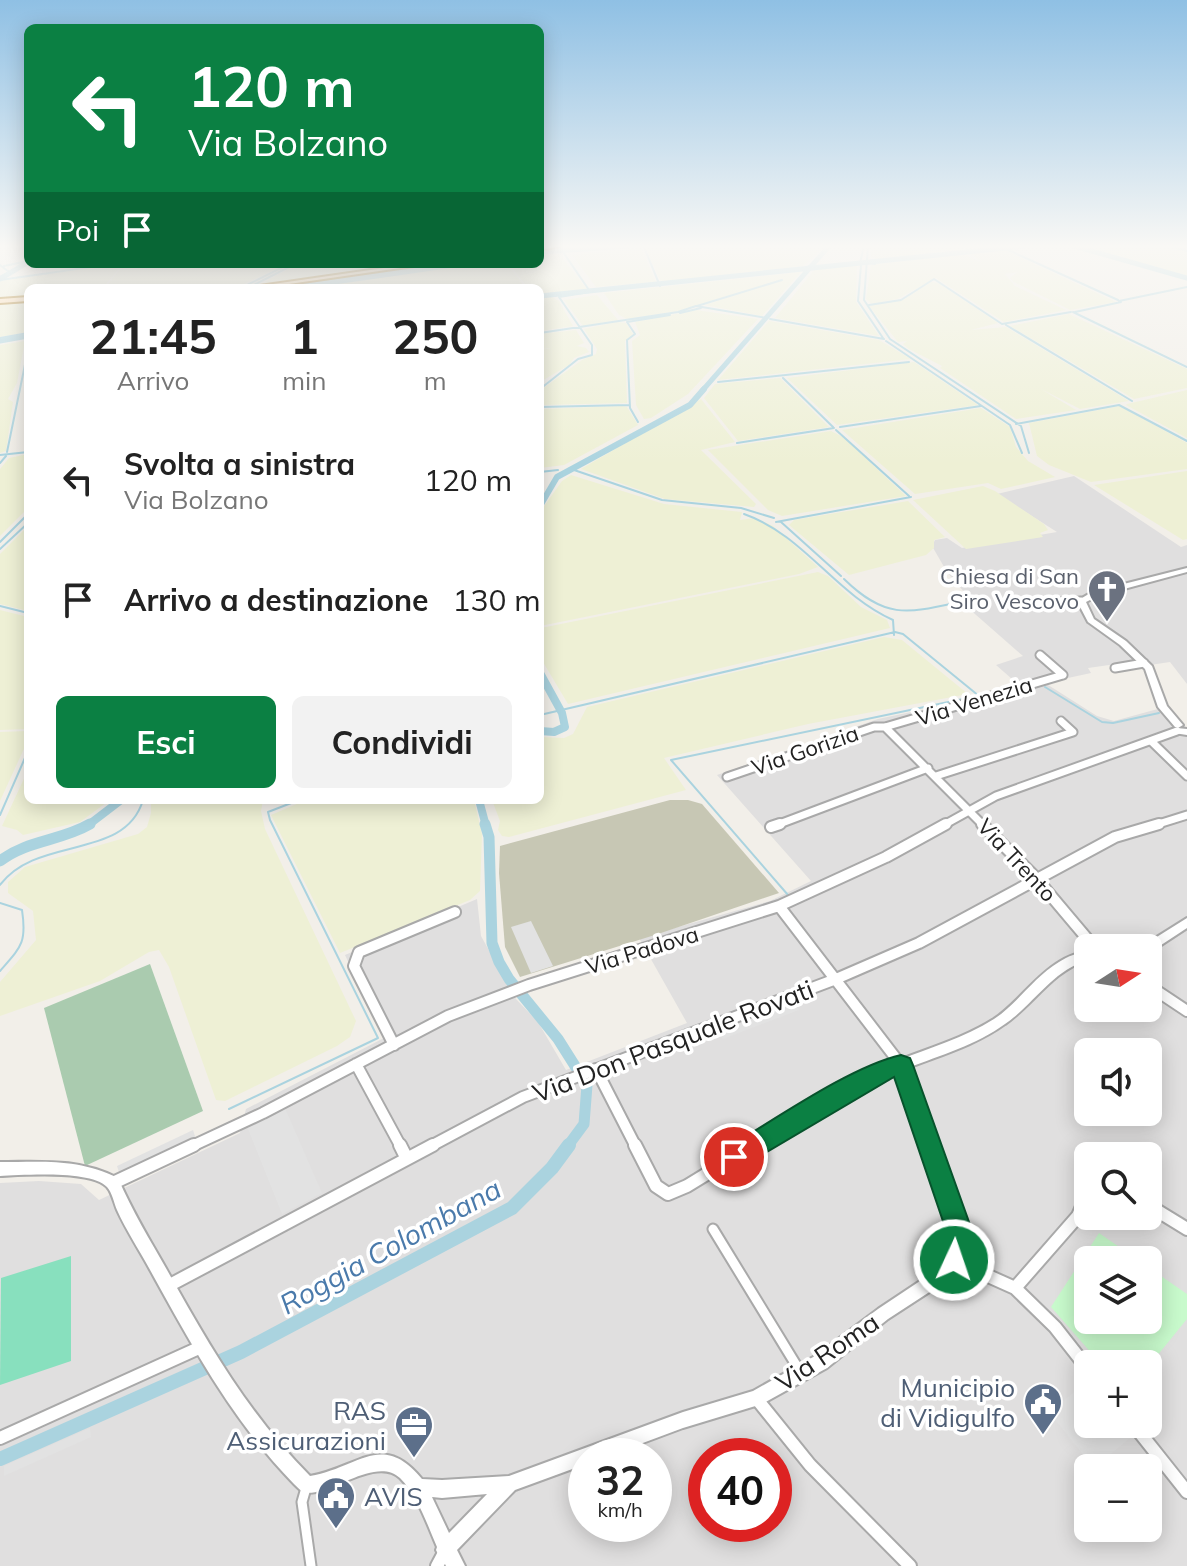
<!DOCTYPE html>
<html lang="it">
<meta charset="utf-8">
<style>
:root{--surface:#fff;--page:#f2f2f2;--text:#222;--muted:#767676;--accent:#0b8043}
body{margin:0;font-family:Mulish,sans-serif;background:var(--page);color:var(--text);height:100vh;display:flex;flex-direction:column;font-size:30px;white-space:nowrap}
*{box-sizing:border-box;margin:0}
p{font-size:26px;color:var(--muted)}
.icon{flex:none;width:44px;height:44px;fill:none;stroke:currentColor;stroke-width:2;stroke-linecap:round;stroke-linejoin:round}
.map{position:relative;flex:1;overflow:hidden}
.sheet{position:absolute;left:24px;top:284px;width:520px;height:520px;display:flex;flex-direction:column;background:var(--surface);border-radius:12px;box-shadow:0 4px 20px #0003}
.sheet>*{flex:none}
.hud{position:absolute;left:24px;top:24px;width:520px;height:244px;border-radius:12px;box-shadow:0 4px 20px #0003;background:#0b8043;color:#fff;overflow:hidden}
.needle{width:52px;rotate:78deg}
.tools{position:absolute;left:1074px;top:934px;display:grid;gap:16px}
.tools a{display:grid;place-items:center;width:88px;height:88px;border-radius:12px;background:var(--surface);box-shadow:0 4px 20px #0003;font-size:40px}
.speed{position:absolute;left:568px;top:1438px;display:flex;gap:16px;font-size:40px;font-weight:700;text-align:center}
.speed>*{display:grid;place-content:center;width:104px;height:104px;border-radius:50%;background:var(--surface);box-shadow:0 4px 20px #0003;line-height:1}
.speed small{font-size:20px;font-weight:400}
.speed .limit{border:12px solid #d22;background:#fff;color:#111}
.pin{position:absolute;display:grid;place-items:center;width:68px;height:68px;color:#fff;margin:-34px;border:4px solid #fff;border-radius:50%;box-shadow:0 2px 8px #0007}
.me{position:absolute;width:88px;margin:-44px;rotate:3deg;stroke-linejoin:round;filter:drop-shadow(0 0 6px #0008)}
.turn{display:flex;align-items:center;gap:28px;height:168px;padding:0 32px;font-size:36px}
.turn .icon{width:104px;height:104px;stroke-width:2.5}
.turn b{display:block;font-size:56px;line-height:68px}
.then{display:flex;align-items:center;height:76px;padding:0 32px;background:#0003;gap:16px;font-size:30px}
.eta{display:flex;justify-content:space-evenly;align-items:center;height:136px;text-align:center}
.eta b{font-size:48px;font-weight:700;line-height:56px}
.primary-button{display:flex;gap:16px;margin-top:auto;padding:16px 32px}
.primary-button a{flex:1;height:92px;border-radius:12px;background:var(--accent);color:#fff;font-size:32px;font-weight:700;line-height:92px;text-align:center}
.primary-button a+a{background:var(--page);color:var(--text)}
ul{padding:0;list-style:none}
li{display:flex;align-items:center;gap:24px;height:120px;padding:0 32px}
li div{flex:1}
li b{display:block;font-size:30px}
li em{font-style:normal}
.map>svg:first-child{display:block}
</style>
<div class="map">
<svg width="1187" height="1566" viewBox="0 0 1187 1566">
<rect width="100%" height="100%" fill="#f2efe9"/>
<path fill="#e0dfdf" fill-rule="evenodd" d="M1074,476l107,71 6,-2v139l-17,-22 -54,8 -7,-5 -21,3 3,5 -46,10 52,33 17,5 51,-14 22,21v838h-1187v-383l39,-2 42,3 18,16 141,-67 6,-24 138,-71 -39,-83 132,-56 4,37 35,63 22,23 28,48 121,-47 -48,-85 131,-37 41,-20 -94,-106 161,-56 109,-23 32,-11 -23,-20 27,-9 -56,-49 4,-7 -24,-28 -15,-26 3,-6 12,-2 15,10 95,-16 -60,-38zM1088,948h60v60h-60zM1088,1052h60v60h-60zM1088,1156h60v60h-60zM1088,1260h60v60h-60zM1088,1364h60v60h-60zM586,1456h68v68h-68zM706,1456h68v68h-68zM1088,1468h60v60h-60z"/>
<path fill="#c7c7b4" d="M670,800h18l14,4 77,89 -121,41 -138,43 -15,-30 -6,-74 1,-27z"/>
<path fill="#eef0d5" d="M649,246h176l-22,20 -138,16 -5,-2 -6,-13 -8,-18z
M871,246h87l5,3 -85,10 -7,-2z
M1084,246h84l19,5v25z
M641,248l15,34 -60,5 -24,-32z
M1002,249l114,53 -46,8 -56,-28 -4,-4 7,-6 -12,2 10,12 51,24 -62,12 -68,-44 15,-8 -54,29 -25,5 -6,-5 5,-34 92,-11 20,9 -14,-10z
M559,254l28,35 -47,6v-7h-12l-19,-24h31v-9z
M117,264l4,2 -18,22h-75v8l-28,2v-17z
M124,264h163l-52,24h-130z
M298,264h90l-2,3 -125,17z
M467,264h40l19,24h-224z
M857,265l-1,37 23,34 -104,-18 40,-49z
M801,272l-39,44 -57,-11 79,-26 -106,32 -51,8 -8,-4 -15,-22z
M931,282l7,1 60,40 -27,7 35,-3 123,74 -49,8 -39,-20 35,21 -60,9 -76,-51 2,-2 -33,-17 -6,-5 4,-3 -9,1 -29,-36 34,-6z
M597,295l21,25 -35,6 -19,-26z
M552,297l7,4 14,25 -33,5v-33z
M0,302h28v30l-28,5z
M696,310l62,9 -70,75 -37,24 -7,1 -8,-14 -4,-64 8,-6 -5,-13z
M1069,314l118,55v19l-53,11 -124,-73z
M769,321l110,19 32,19 -193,21z
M617,322l9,1 7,11 -8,7 2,62 -84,2 -1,-16 40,-29 14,-6 1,-5 -13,-20z
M576,330l8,13 -7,3 9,2 3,4 -15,6 -5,7 -29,17v-32l11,-2 -11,1v-15z
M25,341l-8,42 -9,16 5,3 -7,49 -6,2v-108z
M914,362l64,43 -141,20 -50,-47z
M780,378l49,49 -91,14 -34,-43 11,-14z
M1187,390v48l-61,-33 1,-1z
M701,399l34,43 -34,8 55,54 -2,3 -89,-8 -84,-30z
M622,406l5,1 11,18 -74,40 -24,3 3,-59z
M1120,406l67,37v26l-96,13 -42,-17 -12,-9 -8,-33z
M981,408l29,19 6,20 12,14 27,16 -54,12 -13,-6 -73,11 -73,-64z
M831,431l12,6 63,59 -124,20 -14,-6 -60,-60z
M28,454v54l-28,28v-67l9,-11z
M1187,471v68l-4,1 -89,-55z
M571,475l93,29 78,8 -2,8 15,-2 18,8 45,41 -19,7 -259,52v-114l22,-31z
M983,486l12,5 49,33 4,6 -8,3 3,4 -77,12 -53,-49z
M908,501l37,36 -11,3v8l-8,7 -77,20 -60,-50 5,-5z
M28,526v85l-28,-7v-50z
M818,572l10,4 33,31 26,13 3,8 -322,76 -28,-47 1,-29z
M0,610l28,7v112l-28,1z
M884,637l18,3 66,54 -160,30 -144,34 22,32 -177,47 -7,-1 -4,-6 2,-9 -8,-21h48v-63l24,1 9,-4 14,-27z
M28,731v9l-28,61v-69z
M28,770v30h82l-30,22 -57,13 -6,-5 -15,-4z
M151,800h112l-2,11 4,18 91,192 -6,16 -13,9 -112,55 -9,-1 -47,-133 -10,-17 -10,2 -49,29 -100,35v-34l36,-42 -3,-29 -25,-18v-11l17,-15 113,-33 9,-7 4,-14z
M306,800h168l8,34 -2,57 -10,9 -130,53 -69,-138z"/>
<path fill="#aacbaf" d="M150,964l53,147 -118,55 -41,-158z"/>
<path fill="#c8facc" d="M1099,1233l39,27h-50v60h60v-53l39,27v25l-39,48v-3h-47l-50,-57z"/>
<path fill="#88e0be" d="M71,1256v105l-71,24 1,-107z"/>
<path fill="#e2e2e2" d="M531,921l22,45 -22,7 -20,-46z
M794,1003l5,7 -76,29 -4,-7z
M284,1106l38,87 -40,21 -36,-90z
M193,1130l3,9 -76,36 -3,-9z
M1086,1383l2,41h32l11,13 -37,31 -45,-56z
M90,1428l1,9 -87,39v-10z"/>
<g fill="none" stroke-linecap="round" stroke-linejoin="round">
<path stroke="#aad3df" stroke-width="2" d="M868,246l-4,54 26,39 131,87 8,27
M1170,246l17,5
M644,247l16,39
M1006,249l112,51
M563,252l26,38
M864,262l11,2
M860,263l4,-17
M0,265l9,7 -9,5
M861,265l-3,36 25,37
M4,266l24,-5
M393,267l18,-3
M800,269l10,-3
M390,270l2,4
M346,273l42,-6
M0,280l112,-16
M245,286l44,-22
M252,286l43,-22
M259,286l65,-9
M276,288l173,-24
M0,299l19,-1
M1119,301l68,-14
M869,305l32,-5 33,-21 68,45 69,-12
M697,306l85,-26
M1073,312l114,55
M1075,312l46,-10
M680,313l21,-5
M770,319l114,20
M1006,325l126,76
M540,333l138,-21 18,-6 71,12
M0,338l28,-5
M886,341l124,84 12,28
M783,378l50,49
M718,382l191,-20
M540,389l38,-30 14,-4v-10l-33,-48 31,-5
M540,407l89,-2
M638,422l-8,-14 -3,-68 8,-6 -8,-12 43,-7
M1016,424l103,-19 68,36
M840,427l141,-21
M836,430l73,66
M737,443l97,-15
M7,452l21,-102
M0,455l28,-3
M0,463l6,-7
M574,470l88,30 79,8 33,10
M540,472l18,-2
M744,514c60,21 91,80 149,106l1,15
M776,522l135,-25
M781,522l60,54
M0,542l28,-28
M0,549l28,-26
M844,579c43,42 65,34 120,22
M0,606l28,7
M1045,687l57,35 11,1 46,-10
M540,715l355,-83 8,2 76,62 31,-10
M0,815l28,-64
M0,885c37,-50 125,-24 143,-85
M788,895l-117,-135 306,-64
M0,903l22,7c5,33 -1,37 -22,61
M229,1109l149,-71 -108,-218 -2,-8 31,-12"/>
<path stroke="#aad3df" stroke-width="5" d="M1074,246l113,32
M540,252l89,-6
M0,279l28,-17
M292,288l169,-24
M540,296l485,-50
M0,341l28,-5
M702,391l127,-145"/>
<path stroke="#aad3df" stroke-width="6" d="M540,506l17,-29 133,-72 14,-16"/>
<path stroke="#aad3df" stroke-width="8" d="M540,673l22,40 3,14 -11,5 -14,-1
M479,800l7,26
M87,826l34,-26"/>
<path stroke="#aad3df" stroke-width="11" d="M485,824l4,13 3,106 7,19 10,17 49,60 29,46 -3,39 -17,23
M0,861c27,-21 61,-20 90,-37"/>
<path stroke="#aad3df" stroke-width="14" d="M0,1459l241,-107 271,-144 40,-40 17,-23"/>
<defs>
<path id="pedestrian" d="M713,1229l88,144
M306,1488l-4,14 9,64"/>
<path id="minor-far2" d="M1026,603l55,-2
M1040,655l23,20
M1115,668l29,-5
M885,727l99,99
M1151,741l36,35
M936,776l137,-44 -12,-11
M727,777l147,-50h11l178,-52
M774,826l154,-58
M942,826l54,-30 181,-65
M1152,826l35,-11"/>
<path id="minor-far1" d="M982,824l54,54 59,70
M771,827l9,-3
M1148,985l39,26
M394,1045l-40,-79 5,-14 96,-40
M356,1064l45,83
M596,1069l40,78
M190,1147l73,-34 185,-97 81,-31 250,-79 107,-49 60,-33
M429,1147l94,-50 313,-118 83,-36 196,-106 44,-13
M751,1147c42,-26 103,-70 150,-82l-122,-159"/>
<path id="minor" d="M400,1145l6,12
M635,1145l21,41 12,8 19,-8 67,-41
M113,1183l81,-38
M1148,1205l39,24
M977,1271l38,17 40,39 33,42
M168,1286l265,-141
M1015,1288l63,-72 10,-23
M756,1398l54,67 100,101
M1133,1424l54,68
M0,1438l201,-91
M437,1566l8,-15"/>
<path id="tertiary" d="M1187,568v4l-89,24 -12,6 8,17 32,22 26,25 15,40 16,19 -5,3 -3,-1 -17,-20 -13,-38 -25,-24 -32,-23 -11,-21 15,-9z
M1177,728l10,1v6l-13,-2 -2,-2 2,-2z
M1187,918v10l-35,23 -4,2v-5h-6l2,-3z
M1088,950v10c-35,10 -54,44 -83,64 -29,21 -64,31 -97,44l60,168 -1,5c20,5 24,17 14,34l-14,6 -13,-5 -66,43 -61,49 -65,36 -79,24 -75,28h-22v8l-71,26 -58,60 8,16h-19l-4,-8 -3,-2 -3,-6 1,-3c-10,-23 -19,-51 -37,-69 -20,-19 -57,7 -79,13 -6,1 -12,3 -18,1 -3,-2 -7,-6 -9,-8 -62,-63 -103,-140 -145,-216 -11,-20 -23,-38 -32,-58 -3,-7 -5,-18 -10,-23 -16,-17 -84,-12 -107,-11v-14c43,0 78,-4 118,16 14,33 32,62 49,92 41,74 83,146 143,206 48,-8 72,-46 112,3l20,1 67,-4 174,-64 70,-21 62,-35 63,-47 69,-46 7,-27 -59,-171 1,-4c33,-13 68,-23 98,-42 24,-16 40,-42 65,-57 9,-6 19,-9 29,-12zM965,1256h4l3,3v4l-3,3h-4l-3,-4v-3zM487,1494l-38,39 -17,-36 10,1z"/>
<path id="primary" d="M540,246h20l-20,4z
M412,264h16l-167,24h-16z
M28,297v4l-28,2v-4z"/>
</defs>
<use href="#pedestrian" stroke="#a9a9a9" stroke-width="13"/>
<use href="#minor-far2" stroke="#a9a9a9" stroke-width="11"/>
<use href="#minor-far1" stroke="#a9a9a9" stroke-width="14"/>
<use href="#minor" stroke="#a9a9a9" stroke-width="16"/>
<use href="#tertiary" stroke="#a9a9a9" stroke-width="4"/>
<use href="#primary" stroke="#a06b00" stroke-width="4"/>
<use href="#pedestrian" stroke="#fff" stroke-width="9"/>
<use href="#minor-far2" stroke="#fff" stroke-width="7"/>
<use href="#minor-far1" stroke="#fff" stroke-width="10"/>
<use href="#minor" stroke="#fff" stroke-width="12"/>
<use href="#tertiary" fill="#fff" fill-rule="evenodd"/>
<use href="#primary" fill="#fcd6a4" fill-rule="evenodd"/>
</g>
<linearGradient id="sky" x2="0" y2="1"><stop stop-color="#8fc0e4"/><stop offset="0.53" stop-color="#f9f8f5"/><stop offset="1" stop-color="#f9f8f5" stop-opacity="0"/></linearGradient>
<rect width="1187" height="465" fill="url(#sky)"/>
<path fill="#0b8043" stroke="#07532c" stroke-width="2" d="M901,1055l9,3 3,7 61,171 -11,33 -9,4 -10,-4 -4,-9 8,-24 -54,-159 -151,89 -9,3 -9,-3 -3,-9 3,-8c48,-28 124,-82 176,-94z"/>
<defs>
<symbol id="church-pin" viewBox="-11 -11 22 30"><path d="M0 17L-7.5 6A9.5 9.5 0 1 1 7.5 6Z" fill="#6b7280" stroke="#fff"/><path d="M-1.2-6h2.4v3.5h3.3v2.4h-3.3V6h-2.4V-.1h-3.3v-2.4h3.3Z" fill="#fff"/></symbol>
<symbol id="civic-pin" viewBox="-11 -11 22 30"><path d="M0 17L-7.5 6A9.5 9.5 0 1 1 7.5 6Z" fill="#5c6f8a" stroke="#fff"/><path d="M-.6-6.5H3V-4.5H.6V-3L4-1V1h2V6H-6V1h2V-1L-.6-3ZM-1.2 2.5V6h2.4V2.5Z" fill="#fff"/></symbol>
<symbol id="office-pin" viewBox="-11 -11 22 30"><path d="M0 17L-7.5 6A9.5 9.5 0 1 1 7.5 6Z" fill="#5c6f8a" stroke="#fff"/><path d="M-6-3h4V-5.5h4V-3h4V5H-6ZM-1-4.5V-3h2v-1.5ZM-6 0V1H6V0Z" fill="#fff"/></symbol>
</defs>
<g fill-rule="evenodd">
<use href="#church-pin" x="1085" y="567" width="44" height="60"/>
<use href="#civic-pin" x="1021" y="1380" width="44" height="60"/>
<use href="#office-pin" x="392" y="1403" width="44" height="60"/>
<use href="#civic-pin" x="314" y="1474" width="44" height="60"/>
</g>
<g text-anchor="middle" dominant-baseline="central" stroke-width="7" stroke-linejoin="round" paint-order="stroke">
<g font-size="22" fill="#5b616d" stroke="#fff" text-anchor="end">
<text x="1079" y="576">Chiesa di San<tspan x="1079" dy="25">Siro Vescovo</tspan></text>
</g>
<g font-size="22" fill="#222" stroke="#fff">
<text transform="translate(974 701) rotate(-17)">Via Venezia</text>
<text transform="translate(805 750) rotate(-19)">Via Gorizia</text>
<text transform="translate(1017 860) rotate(47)">Via Trento</text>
<text transform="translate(642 950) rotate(-17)">Via Padova</text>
</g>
<g font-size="26" fill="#222" stroke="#fff">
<text transform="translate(673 1041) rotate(-21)">Via Don Pasquale Rovati</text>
<text transform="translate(827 1352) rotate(-34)">Via Roma</text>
</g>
<g font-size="26" fill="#4e5e75" stroke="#fff" text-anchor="end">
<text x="1015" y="1387">Municipio<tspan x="1015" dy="30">di Vidigulfo</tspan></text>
<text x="386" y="1410">RAS<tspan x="386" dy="30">Assicurazioni</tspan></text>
<text x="364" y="1496" text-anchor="start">AVIS</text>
</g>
<g font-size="28" font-style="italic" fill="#4a7aab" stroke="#fff">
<text transform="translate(390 1246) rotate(-29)">Roggia Colombana</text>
</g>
</g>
</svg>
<div class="tools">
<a><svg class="needle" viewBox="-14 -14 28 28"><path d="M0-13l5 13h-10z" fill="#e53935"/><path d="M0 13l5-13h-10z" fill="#767676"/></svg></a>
<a><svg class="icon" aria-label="sound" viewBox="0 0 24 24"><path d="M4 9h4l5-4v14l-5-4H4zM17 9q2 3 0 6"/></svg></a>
<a><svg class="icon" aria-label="search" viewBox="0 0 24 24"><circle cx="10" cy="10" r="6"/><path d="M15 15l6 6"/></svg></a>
<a><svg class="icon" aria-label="layers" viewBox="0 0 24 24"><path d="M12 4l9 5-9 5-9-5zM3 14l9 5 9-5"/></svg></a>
<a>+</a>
<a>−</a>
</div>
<div class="speed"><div>32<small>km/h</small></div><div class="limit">40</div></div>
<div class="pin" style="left:734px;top:1157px;background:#d93025"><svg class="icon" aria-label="arrive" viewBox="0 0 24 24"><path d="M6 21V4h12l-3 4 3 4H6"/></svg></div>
<svg class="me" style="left:954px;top:1260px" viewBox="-20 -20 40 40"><circle r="17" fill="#0b8043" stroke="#fff" stroke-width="3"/><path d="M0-11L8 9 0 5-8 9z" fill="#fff"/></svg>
<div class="hud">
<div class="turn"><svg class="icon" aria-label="left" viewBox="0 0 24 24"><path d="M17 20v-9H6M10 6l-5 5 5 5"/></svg><div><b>120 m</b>Via Bolzano</div></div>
<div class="then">Poi<svg class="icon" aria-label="arrive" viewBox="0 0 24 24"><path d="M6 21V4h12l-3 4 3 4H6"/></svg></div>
</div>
<section class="sheet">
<div class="eta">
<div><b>21:45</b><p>Arrivo</p></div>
<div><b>1</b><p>min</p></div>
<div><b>250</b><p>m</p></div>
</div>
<ul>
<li><svg class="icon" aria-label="left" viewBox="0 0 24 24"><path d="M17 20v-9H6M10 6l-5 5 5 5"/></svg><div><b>Svolta a sinistra</b><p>Via Bolzano</p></div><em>120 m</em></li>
<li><svg class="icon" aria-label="arrive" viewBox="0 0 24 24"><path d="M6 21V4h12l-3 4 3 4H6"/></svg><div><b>Arrivo a destinazione</b></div><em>130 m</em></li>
</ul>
<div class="primary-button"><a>Esci</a><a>Condividi</a></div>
</section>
</div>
